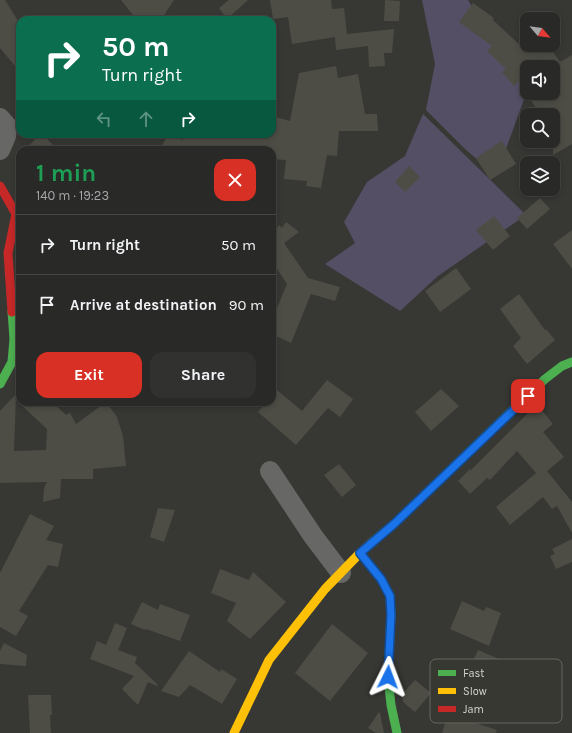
<!DOCTYPE html>
<meta charset="utf-8">
<style>
:root{--surface:#292927;--page:#31312f;--text:#f1f3f6;--muted:#a5a6a7;--line:#454544;--accent:#d93025}
body{margin:0;font-family:Karla,sans-serif;background:var(--page);color:var(--text);height:100vh;display:flex;flex-direction:column;font-size:15px;white-space:nowrap}
*{box-sizing:border-box;margin:0}
p{font-size:13px;color:var(--muted)}
.icon{flex:none;width:22px;height:22px;fill:none;stroke:currentColor;stroke-width:2;stroke-linecap:round;stroke-linejoin:round}
.map{position:relative;flex:1;overflow:hidden}
.side{position:absolute;left:16px;top:146px;width:260px;height:260px;display:flex;flex-direction:column;background:var(--surface);border-radius:12px;box-shadow:0 2px 6px #0003,0 0 0 1px var(--line)}
.side>*{flex:none}
.guide{position:absolute;left:16px;top:16px;width:260px;height:122px;border-radius:12px;box-shadow:0 2px 6px #0003,0 0 0 1px var(--line);background:#0b6e4f;color:#fff;overflow:hidden}
.needle{width:26px;rotate:119deg}
.controls{position:absolute;left:520px;top:12px;display:grid;gap:8px}
.controls a{display:grid;place-items:center;width:40px;height:40px;border-radius:8px;background:var(--surface);box-shadow:0 2px 6px #0003,0 0 0 1px var(--line);font-size:20px}
.pin{position:absolute;display:grid;place-items:center;width:34px;height:34px;color:#fff;margin:-17px;border-radius:8px;box-shadow:0 2px 6px #0006}
.me{position:absolute;width:44px;margin:-22px;rotate:3deg;stroke-linejoin:round;filter:drop-shadow(0 0 3px #0008)}
.turn{display:flex;align-items:center;gap:14px;height:84px;padding:0 20px;font-size:18px}
.turn .icon{width:52px;height:52px;stroke-width:2.5}
.turn b{display:block;font-size:28px;line-height:34px}
.lanes{display:flex;align-items:center;height:38px;padding:0 20px;background:#0003;justify-content:center;gap:20px;direction:ltr}
.lanes .off{opacity:.35}
.round{display:grid;place-items:center;flex:none;width:42px;height:42px;border-radius:12px;background:var(--page)}
.summary{display:flex;align-items:center;justify-content:space-between;height:68px;padding:0 20px}
h1{font-size:24px;font-weight:700;line-height:30px;color:#1e9e55}
.action{display:flex;gap:8px;margin-top:auto;padding:8px 20px}
.action a{flex:1;height:46px;border-radius:12px;background:var(--accent);color:#fff;font-size:16px;font-weight:700;line-height:46px;text-align:center}
.action a+a{background:var(--page);color:var(--text)}
ul{padding:0;list-style:none}
li{display:flex;align-items:center;gap:12px;height:60px;padding:0 20px;border-top:1px solid var(--line)}
li div{flex:1}
li b{display:block;font-size:15px}
li em{font-style:normal}
.map>svg:first-child{display:block}
</style>
<div class="map">
<svg width="572" height="733" viewBox="0 0 572 733">
<rect width="100%" height="100%" fill="#373734"/>
<path fill="#544f64" d="M422,0h46l58,94 -30,82 -31,-27 -39,-39 9,-46z
M423,114l103,101 -88,61 -38,35 -75,-47 30,-21 -11,-21 23,-40 38,-26z"/>
<path fill="#4e4d45" fill-rule="evenodd" d="M0,0h5l15,24v48l-20,-24z
M121,0h53l-13,20h-24z
M229,0h19l-21,19 -8,-11z
M270,0h61l1,9 12,-1 3,26 47,-5 -2,24h-8l1,13 -16,1 -1,-21 -32,4 -1,-13 -43,7 -4,-27 -15,2z
M385,0l15,1 -1,20h-15z
M473,3l21,15 -1,2 33,31 9,-6h13l12,17 12,-7v89l-19,11v-40h-12l-23,-33 -4,4 -12,-14 4,-3 -19,-18 5,-5 -33,-24zM527,67h26v26h-26z
M336,66l2,12 20,-4 7,40h12l1,17h-39l-2,25 -10,-1 -6,33 -15,-2 1,-5 -23,-2 2,-19 -14,-1v-9h-112l8,-16 14,6 3,-6h87v-18l18,5 9,-48z
M40,134h2l16,16h-33z
M502,141l14,23 -26,16 -14,-22z
M409,166l11,11 -15,15 -10,-10z
M540,198l10,11 -23,20 -10,-11z
M494,216l16,20 -17,14 -17,-20z
M286,222l13,10 -15,11 24,35 32,9 -5,14 -24,-7 -20,49 -19,-9v-14l15,-36 -15,-23v-37l4,6 3,-5 3,3z
M572,230v39l-19,-25z
M456,268l15,21 -31,23 -15,-21z
M519,294l26,36 1,-1 9,11 -28,24 -14,-18 8,-8 -21,-29z
M327,380l26,19 -13,18 -12,-9 -32,37 -38,-33 9,-10h5v-6l5,-6 25,21z
M441,389l18,17 -28,25 -16,-19z
M16,394l-2,57 32,-1 1,-21 -29,-27h34l14,13 4,-2 6,11 30,-22 11,15 6,19 3,30 -33,3v10h-32l-1,19 -17,4 1,-14 3,-6 -47,1v-72z
M537,404l16,20 -10,8 21,25 -17,14 25,31v31l-15,-27 -5,3 -9,-12 -33,28 -14,-18 40,-34 -19,-22 -27,29 -3,-2 -17,16 -12,-13 12,-12 1,1z
M339,464l17,21 -14,12 -18,-22z
M158,508l17,2 -11,32 -14,-5z
M30,514l24,12 -8,14 17,4 -5,23 -10,-2 -29,46 9,5 -12,20 -16,-9v-54z
M572,539v23l-16,7 -6,-13 5,-2 -3,-5z
M220,569l29,11 4,-8 33,30 -36,37 -23,-18 9,-18 -25,-10z
M462,601l22,10 2,-4 15,6 -12,33 -39,-17z
M142,602l16,8 2,-6 30,11 -10,26 -34,-12 -1,1 -14,-6z
M115,623l12,5 -9,22 19,7 -2,6 23,22 -1,1 -9,-4 -10,23 -16,-16 12,-13 -44,-17 7,-18 9,4z
M332,624l36,29 -38,48 -35,-28z
M4,643l23,12 -1,11 -26,-2v-13z
M478,650l21,9 -11,23 6,3 -7,16 -30,-15 6,-16 5,2z
M189,651l31,21 1,-3 16,10 -15,25 -32,-19 -11,12 -18,-6z
M415,680l16,13 -16,19 -12,-10 -1,-8z
M28,695h23l1,20h-2l1,18h-21z
M379,712l1,1 4,20h-8l-8,-5z
M448,714l49,16 -1,3h-54z"/>
<g fill="none" stroke-linecap="round" stroke-linejoin="round">
<path stroke="#676765" stroke-width="20" d="M0,118l7,8 -1,10 -6,14
M270,471l43,65 28,37"/>
<path stroke="#4caf50" stroke-width="9" d="M0,384l12,-22 2,-23 -2,-27
M371,543l23,-19 151,-145 17,-13 10,-4
M360,553l21,26 9,17 1,19 -3,62 3,28 6,28"/>
<path stroke="#ffc107" stroke-width="9" d="M234,733l35,-73 56,-71 35,-36 11,-10"/>
<path stroke="#c62828" stroke-width="9" d="M0,186l16,28 -8,39 4,59"/>
</g>
<g fill="none" stroke-linecap="round" stroke-linejoin="round">
<defs>
<path id="route" d="M388,677l3,-62 -1,-19 -9,-17 -21,-26 34,-29 134,-128"/>
</defs>
<use href="#route" stroke="#114b97" stroke-width="10"/>
<use href="#route" stroke="#1a73e8" stroke-width="7"/>
</g>
<rect x="430" y="659" width="132" height="64" rx="6" fill="#383833" stroke="#676763" stroke-width="1"/>
<rect x="438" y="670" width="18" height="6" fill="#4caf50"/>
<rect x="438" y="688" width="18" height="6" fill="#ffc107"/>
<rect x="438" y="706" width="18" height="6" fill="#c62828"/>
<g font-size="11" fill="#d6d6d2">
<text x="463" y="677">Fast</text>
<text x="463" y="695">Slow</text>
<text x="463" y="713">Jam</text>
</g>
</svg>
<div class="controls">
<a><svg class="needle" viewBox="-14 -14 28 28"><path d="M0-13l5 13h-10z" fill="#e53935"/><path d="M0 13l5-13h-10z" fill="#a5a6a7"/></svg></a>
<a><svg class="icon" aria-label="sound" viewBox="0 0 24 24"><path d="M4 9h4l5-4v14l-5-4H4zM17 9q2 3 0 6"/></svg></a>
<a><svg class="icon" aria-label="search" viewBox="0 0 24 24"><circle cx="10" cy="10" r="6"/><path d="M15 15l6 6"/></svg></a>
<a><svg class="icon" aria-label="layers" viewBox="0 0 24 24"><path d="M12 4l9 5-9 5-9-5zM3 14l9 5 9-5"/></svg></a>
</div>
<div class="pin" style="left:528px;top:396px;background:#d93025"><svg class="icon" aria-label="arrive" viewBox="0 0 24 24"><path d="M6 21V4h12l-3 4 3 4H6"/></svg></div>
<svg class="me" style="left:388px;top:677px" viewBox="-20 -20 40 40"><path d="M0-17L14 15 0 8-14 15z" fill="#1a73e8" stroke="#fff" stroke-width="4"/></svg>
<div class="guide">
<div class="turn"><svg class="icon" aria-label="right" viewBox="0 0 24 24"><path d="M7 20v-9h11M14 6l5 5-5 5"/></svg><div><b>50 m</b>Turn right</div></div>
<div class="lanes"><svg class="icon off" aria-label="left" viewBox="0 0 24 24"><path d="M17 20v-9H6M10 6l-5 5 5 5"/></svg><svg class="icon off" aria-label="ahead" viewBox="0 0 24 24"><path d="M12 20V5M6 11l6-6 6 6"/></svg><svg class="icon" aria-label="right" viewBox="0 0 24 24"><path d="M7 20v-9h11M14 6l5 5-5 5"/></svg></div>
</div>
<section class="side">
<div class="summary"><div><h1>1 min</h1><p>140 m · 19:23</p></div><a class="round" style="background:#d93025;color:#fff"><svg class="icon" aria-label="close" viewBox="0 0 24 24"><path d="M6 6l12 12M18 6L6 18"/></svg></a></div>
<ul>
<li><svg class="icon" aria-label="right" viewBox="0 0 24 24"><path d="M7 20v-9h11M14 6l5 5-5 5"/></svg><div><b>Turn right</b></div><em>50 m</em></li>
<li><svg class="icon" aria-label="arrive" viewBox="0 0 24 24"><path d="M6 21V4h12l-3 4 3 4H6"/></svg><div><b>Arrive at destination</b></div><em>90 m</em></li>
</ul>
<div class="action"><a>Exit</a><a>Share</a></div>
</section>
</div>
